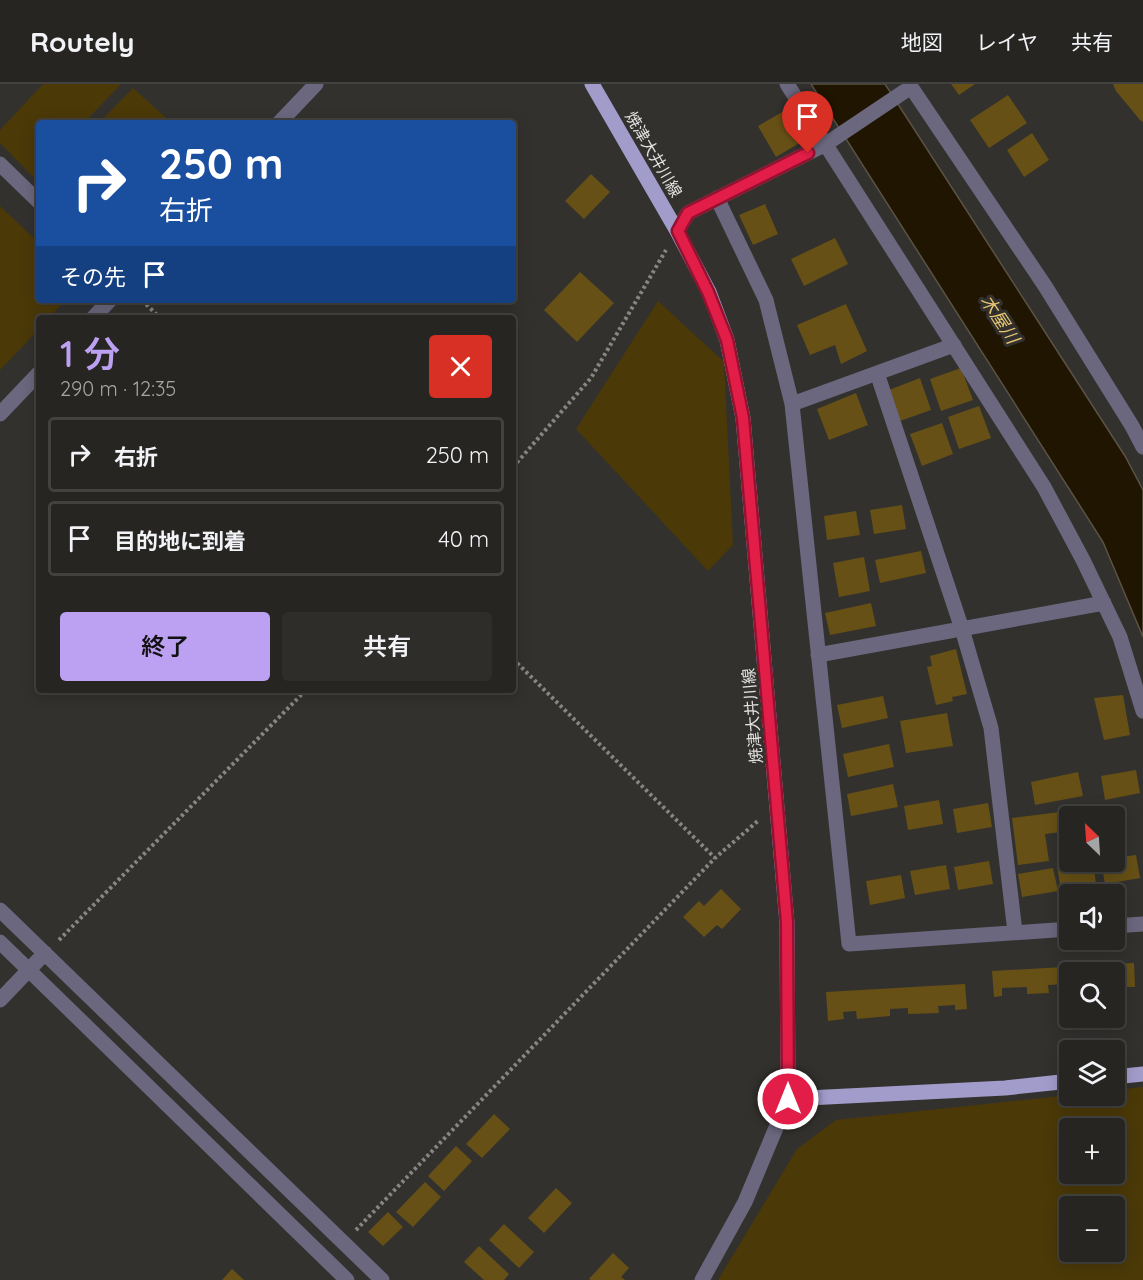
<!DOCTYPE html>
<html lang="ja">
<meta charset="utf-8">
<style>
:root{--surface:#262522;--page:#2e2d2a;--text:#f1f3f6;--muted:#a4a5a5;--line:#424240;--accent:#bca0f2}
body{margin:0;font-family:Quicksand,"Noto Sans JP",sans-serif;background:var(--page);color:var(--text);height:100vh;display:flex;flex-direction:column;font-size:22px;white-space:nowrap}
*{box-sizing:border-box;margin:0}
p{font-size:20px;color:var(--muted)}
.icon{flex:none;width:33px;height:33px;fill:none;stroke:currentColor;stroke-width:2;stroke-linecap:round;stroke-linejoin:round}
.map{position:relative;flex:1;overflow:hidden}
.drawer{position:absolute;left:36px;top:231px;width:480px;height:378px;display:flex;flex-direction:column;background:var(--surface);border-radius:6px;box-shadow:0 3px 15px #0003,0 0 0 2px var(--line)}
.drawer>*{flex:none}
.hud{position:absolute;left:36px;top:36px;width:480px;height:183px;border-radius:6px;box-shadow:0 3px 15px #0003,0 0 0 2px var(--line);background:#1a4fa0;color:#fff;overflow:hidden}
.needle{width:39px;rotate:335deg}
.buttons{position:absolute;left:1059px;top:722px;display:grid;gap:12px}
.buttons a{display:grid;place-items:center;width:66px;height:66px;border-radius:6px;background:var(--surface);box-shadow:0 3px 15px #0003,0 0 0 2px var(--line);font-size:30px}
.pin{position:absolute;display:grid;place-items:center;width:51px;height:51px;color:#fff;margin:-62px -26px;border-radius:50% 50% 50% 0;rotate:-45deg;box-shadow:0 0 6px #0007}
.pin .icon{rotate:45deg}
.me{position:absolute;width:66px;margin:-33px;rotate:0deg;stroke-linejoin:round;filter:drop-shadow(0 0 4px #0008)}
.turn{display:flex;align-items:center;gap:21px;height:126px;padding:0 24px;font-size:27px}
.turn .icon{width:78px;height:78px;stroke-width:2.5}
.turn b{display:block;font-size:42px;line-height:51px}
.then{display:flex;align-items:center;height:57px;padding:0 24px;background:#0003;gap:12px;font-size:22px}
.round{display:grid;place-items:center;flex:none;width:63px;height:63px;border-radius:6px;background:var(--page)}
.overview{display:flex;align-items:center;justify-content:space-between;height:102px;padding:0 24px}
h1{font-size:36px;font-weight:600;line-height:45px;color:var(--accent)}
.button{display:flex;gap:12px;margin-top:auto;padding:12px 24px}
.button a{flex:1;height:69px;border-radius:6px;background:var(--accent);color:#111;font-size:24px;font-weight:600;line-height:69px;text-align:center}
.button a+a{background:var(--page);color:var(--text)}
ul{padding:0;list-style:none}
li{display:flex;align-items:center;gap:18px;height:75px;margin:0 12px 9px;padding:0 12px;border:3px solid var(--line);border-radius:6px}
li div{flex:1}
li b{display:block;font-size:22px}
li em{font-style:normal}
header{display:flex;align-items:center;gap:36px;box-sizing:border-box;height:84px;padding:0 30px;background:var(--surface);border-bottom:2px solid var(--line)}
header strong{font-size:28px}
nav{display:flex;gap:33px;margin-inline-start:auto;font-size:21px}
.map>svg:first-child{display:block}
</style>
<header>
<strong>Routely</strong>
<nav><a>地図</a><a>レイヤ</a><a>共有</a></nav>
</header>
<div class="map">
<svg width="1143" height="1196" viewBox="0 0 1143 1196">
<rect width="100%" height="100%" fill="#32312e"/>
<path fill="#4b3908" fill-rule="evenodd" d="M43,0h78l-37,39h-45v48l-6,6 -33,-34v-13z
M133,4l39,35h-73z
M0,122l39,37v57h27l-17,18h-10v11l-39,41z
M658,217l66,61 9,183 -25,26 -132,-142z
M1143,1003v193h-425l79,-131 39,-29 234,-25h44l1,-5zM1070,1044h44v45h-44zM1070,1122h44v45h-44z"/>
<path fill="#201500" stroke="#5b5344" stroke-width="1.5" d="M811,0h74l240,372 18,34v147l-40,-95z"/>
<path fill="#665015" d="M951,0h24l-16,11z
M1113,0h30v38l-3,-2 -24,-29z
M1008,11l19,28 -38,25 -19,-28z
M789,24l19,30 -32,19 -18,-31z
M1032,49l17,27 -25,17 -17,-27z
M591,90l19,18 -26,27 -19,-18z
M765,120l13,30 -25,11 -14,-30z
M835,154l13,26 -44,22 -13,-27z
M580,188l34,31 -37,39 -33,-32z
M846,220l21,47 -26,13 -6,-19 -25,10 -13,-30z
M961,284l12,32 -32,11 -11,-32z
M920,294l11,32 -31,11 -11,-31z
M856,309l12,32 -39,15 -12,-31z
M979,322l12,32 -32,11 -11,-32z
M942,339l11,31 -31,12 -12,-32z
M902,421l4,24 -32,5 -4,-24z
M856,427l4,24 -33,5 -3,-24z
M921,467l5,22 -46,10 -5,-23z
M864,473l6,34 -31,6 -6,-34z
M871,519l5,23 -46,9 -5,-22z
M956,565l11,45 -15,3 1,4 -17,4 -9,-38 5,-1 -2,-10z
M1123,611l7,40 -26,5 -10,-42z
M883,612l5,22 -46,10 -5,-23z
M947,629l6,33 -47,7 -6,-32z
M889,660l5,23 -46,10 -5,-23z
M1136,686l4,23 -35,7 -4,-24z
M1078,688l5,24 -48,9 -4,-23z
M893,700l5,23 -47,9 -4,-22z
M939,716l4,24 -35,6 -4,-24z
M988,719l4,24 -35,6 -4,-24z
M1068,727l2,20 -25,3 4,27 -31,4 -6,-47z
M1136,771l4,23 -35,6 -4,-23h13v-3z
M989,777l4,23 -35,6 -4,-23z
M1087,777h6l3,23 -35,6 -4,-24z
M946,781l4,24 -35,6 -5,-24z
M1053,784l5,23 -36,6 -4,-23z
M901,791l4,23 -35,7 -4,-24z
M721,805l20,20 -19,20 -5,-4 -13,12 -21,-20 16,-16 5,5z
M1134,879l1,24h-9v-7l-12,1v-9h-44v12l-22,1 1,8 -22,1v-7l-25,1v8l-8,1 -2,-26z
M965,900l2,25 -12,1v-5l-17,1 1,7 -31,1v-6l-18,1v7l-33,3 -1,-8 -13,1 1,7 -16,2 -2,-29z
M494,1030l16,15 -28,29 -16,-14z
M456,1062l16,15 -28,30 -16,-15z
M425,1098l16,15 -28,30 -17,-15z
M556,1104l16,15 -28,30 -16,-15z
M388,1128l15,15 -20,19 -15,-14z
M504,1140l30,28 -15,16 -30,-28z
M479,1162l30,28 -5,6h-20l-20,-18z
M613,1169l16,15 -8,9 4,3h-34l-2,-1z
M232,1185l12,11h-22z"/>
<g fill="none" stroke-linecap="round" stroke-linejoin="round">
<path stroke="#878683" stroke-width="4" stroke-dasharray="3 3" stroke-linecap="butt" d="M142,216l18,18
M513,383l78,-89 75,-128
M513,575l202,199
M59,856l247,-250
M356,1146l359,-372 44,-38"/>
<path stroke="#6a677e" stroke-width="15" d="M787,0l257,403 39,73 37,77 23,74
M909,0l136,202 87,140 11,21
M279,39l37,-39
M0,80l39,38
M717,114l49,102 26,104 57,540 221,-15
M677,147l11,-18 138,-69 85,-57
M93,234l17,-18
M877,289l85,256 29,99 24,204
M792,320l162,-59
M0,330l39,-41
M818,571l286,-52
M0,826l382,370
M1114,842l29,-2
M0,858l347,338
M0,916l45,-47
M702,1196l43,-78 43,-103"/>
<path stroke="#a29ccb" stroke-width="15" d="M592,0l85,147 32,61 18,48 16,78 44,505 1,176 217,-11 65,-7
M1114,993l29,-3"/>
</g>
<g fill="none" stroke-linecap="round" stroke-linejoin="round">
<defs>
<path id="route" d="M788,1015l-1,-177 -44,-504 -16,-78 -19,-48 -30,-61 10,-18 120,-60"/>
</defs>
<use href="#route" stroke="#92132f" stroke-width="15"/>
<use href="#route" stroke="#e11d48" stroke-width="10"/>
</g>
<g text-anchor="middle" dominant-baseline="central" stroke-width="6" stroke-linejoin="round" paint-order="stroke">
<g font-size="16" fill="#e4e3e1" stroke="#32312e">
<text transform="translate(654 70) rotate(60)">焼津大井川線</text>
<text transform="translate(752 632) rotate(-95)">焼津大井川線</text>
</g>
<g font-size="18" font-style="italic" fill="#e7c571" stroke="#32312e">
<text transform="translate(1000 235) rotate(57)">木屋川</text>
</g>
</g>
</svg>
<div class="buttons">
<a><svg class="needle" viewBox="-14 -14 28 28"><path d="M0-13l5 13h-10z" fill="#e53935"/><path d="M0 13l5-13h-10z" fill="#a4a5a5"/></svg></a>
<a><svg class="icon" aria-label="sound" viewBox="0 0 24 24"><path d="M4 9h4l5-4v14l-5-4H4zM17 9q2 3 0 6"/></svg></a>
<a><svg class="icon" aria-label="search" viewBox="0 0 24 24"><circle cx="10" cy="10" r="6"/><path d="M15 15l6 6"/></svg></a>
<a><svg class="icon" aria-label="layers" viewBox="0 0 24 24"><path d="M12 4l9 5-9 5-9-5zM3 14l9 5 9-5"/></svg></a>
<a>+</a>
<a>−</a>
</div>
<div class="pin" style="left:808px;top:69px;background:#d93025"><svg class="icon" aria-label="arrive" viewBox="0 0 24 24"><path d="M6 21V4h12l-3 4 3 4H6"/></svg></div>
<svg class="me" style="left:788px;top:1015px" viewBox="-20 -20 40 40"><circle r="17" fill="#e11d48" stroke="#fff" stroke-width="3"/><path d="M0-11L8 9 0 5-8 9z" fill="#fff"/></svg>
<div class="hud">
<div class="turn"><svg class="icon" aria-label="right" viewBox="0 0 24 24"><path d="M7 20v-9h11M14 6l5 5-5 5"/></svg><div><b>250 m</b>右折</div></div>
<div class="then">その先<svg class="icon" aria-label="arrive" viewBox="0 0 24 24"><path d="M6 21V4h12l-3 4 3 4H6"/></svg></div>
</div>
<section class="drawer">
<div class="overview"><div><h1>1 分</h1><p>290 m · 12:35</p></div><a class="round" style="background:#d93025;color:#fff"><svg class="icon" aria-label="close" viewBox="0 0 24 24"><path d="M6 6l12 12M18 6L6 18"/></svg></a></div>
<ul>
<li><svg class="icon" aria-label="right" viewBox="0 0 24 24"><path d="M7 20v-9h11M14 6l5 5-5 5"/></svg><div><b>右折</b></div><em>250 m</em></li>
<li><svg class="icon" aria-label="arrive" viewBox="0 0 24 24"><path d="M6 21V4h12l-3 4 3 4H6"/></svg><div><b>目的地に到着</b></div><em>40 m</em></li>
</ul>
<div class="button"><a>終了</a><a>共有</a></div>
</section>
</div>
